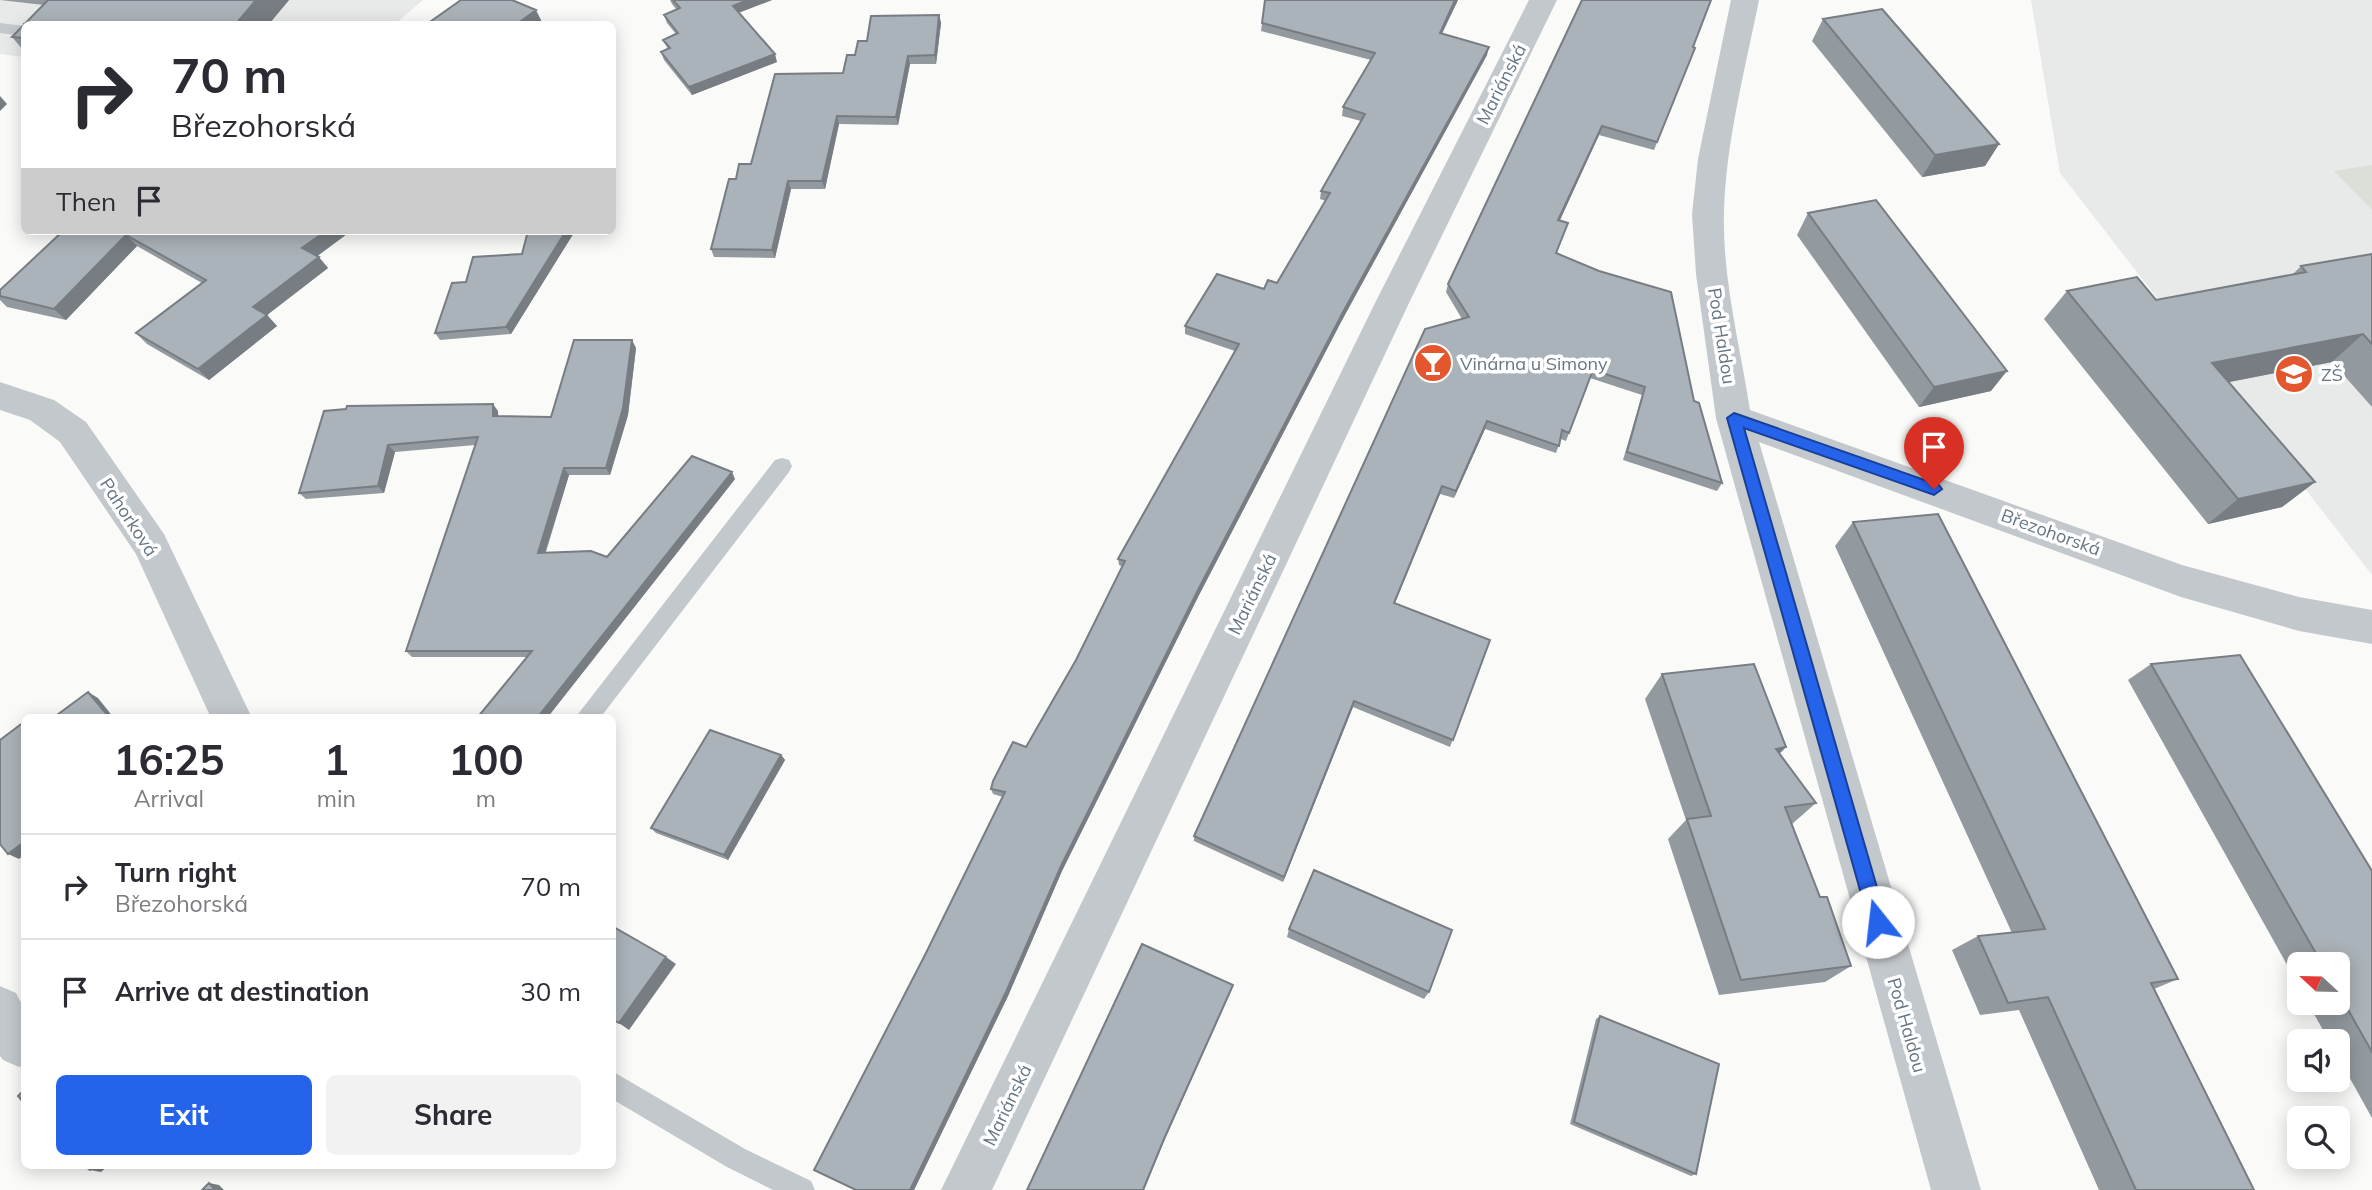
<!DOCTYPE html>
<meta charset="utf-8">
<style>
:root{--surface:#fff;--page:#f2f2f3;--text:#2b2b33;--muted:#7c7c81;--line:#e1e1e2;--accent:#2563eb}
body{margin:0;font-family:Mulish,sans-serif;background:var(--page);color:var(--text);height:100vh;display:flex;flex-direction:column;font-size:26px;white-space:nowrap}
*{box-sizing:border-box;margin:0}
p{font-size:23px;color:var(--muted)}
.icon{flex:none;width:38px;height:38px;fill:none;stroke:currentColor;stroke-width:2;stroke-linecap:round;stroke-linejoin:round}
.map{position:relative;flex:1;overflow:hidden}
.drawer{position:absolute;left:21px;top:714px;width:595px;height:455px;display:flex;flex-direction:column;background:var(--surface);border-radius:10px;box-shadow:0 4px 18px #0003}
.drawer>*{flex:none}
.guide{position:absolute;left:21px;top:21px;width:595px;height:214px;border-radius:10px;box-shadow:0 4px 18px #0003;background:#fff;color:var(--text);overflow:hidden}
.needle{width:46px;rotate:292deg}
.buttons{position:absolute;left:2287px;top:952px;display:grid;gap:14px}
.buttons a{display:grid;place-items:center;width:63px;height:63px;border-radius:10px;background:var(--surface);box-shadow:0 4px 18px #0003;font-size:35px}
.pin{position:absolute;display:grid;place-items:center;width:60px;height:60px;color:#fff;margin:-72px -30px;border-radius:50% 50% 50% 0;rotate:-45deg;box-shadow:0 0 7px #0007}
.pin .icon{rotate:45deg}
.me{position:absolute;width:77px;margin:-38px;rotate:344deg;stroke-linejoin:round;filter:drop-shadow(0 0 5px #0008)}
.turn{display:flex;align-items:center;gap:24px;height:147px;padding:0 35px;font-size:32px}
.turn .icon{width:91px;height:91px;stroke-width:2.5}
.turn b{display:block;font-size:49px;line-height:60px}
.then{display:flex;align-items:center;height:66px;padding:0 35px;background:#0003;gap:14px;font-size:26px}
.eta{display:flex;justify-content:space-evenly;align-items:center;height:119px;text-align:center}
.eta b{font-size:42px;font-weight:700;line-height:49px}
.action{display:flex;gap:14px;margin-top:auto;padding:14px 35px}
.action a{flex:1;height:80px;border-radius:10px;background:var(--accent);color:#fff;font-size:28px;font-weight:700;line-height:80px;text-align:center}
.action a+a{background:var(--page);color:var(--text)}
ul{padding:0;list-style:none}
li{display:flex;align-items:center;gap:21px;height:105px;padding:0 35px;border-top:2px solid var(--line)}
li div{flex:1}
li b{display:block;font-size:26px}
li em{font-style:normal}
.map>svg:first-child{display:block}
</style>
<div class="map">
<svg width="2372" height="1190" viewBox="0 0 2372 1190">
<rect width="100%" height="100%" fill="#fafaf8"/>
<path fill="#e8e9e9" d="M0,0h423l-28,24h-371v33l-24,-3z
M2031,0h341v575l-312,-402z"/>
<path fill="#dadfd7" d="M2372,165v45l-38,-39z"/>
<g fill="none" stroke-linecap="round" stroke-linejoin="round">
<path fill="#c3c8cc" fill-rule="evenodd" d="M0,23l24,3v10l-24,-3z
M782,458l7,2 3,6 -3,6 -189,246h-25l200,-258z
M612,1071l133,78 66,32 4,9h-42l-46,-23 -115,-68z"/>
<path fill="#c3c8cc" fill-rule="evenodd" d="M1529,0h28l-148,303 -417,887h-51l434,-887z
M1731,0h28c-14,70 -33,141 -35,212 -2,66 16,133 26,198l432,155 117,32 73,13v34l-73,-13 -118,-34 -422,-155 222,748h-50l-215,-772 -20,-144 -4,-60 6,-55z
M0,382l54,18 32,22 78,112 88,184h-41l-75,-164 -76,-112 -30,-22 -30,-10z
M0,986l16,7 8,15v57l-5,2 -16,-7 -3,-4z"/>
</g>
<path fill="#929a9f" d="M0,0h289l-20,24h-245v27l-12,-14 32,-32z
M670,0h102l-33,12 38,50 -85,33 -28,-35 -3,-8 7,-3 -5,-9 13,-6 -9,-11 -3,-8 13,-5 -5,-6z
M1265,0h193l-16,34 45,21 -146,267 -142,273 -137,276 -54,125 -94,194h-59l70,-235 78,-158 -10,-3 -2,-5 35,-42 50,-87 47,-93 -4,-2 -1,-6 117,-208 -50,-17v-8l92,-43 49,-82 -6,-2 1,-8 40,-70 -19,-5 1,-9 28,-47 -110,-29z
M1582,0l113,48 -41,102 -55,-15 -40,85 6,11 -9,22 138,148 28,82 -5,8 -94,-31 19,-65 -52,-17 -24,63 -5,-2 -5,14 -71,-24 -31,69 -14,-4 -46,109 96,37 -40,107 -97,-40 -70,175 -89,-41v-5l268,-517 -16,-27 2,-8z
M939,15l2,8 -5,41h-26l-12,61 -59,-1 -14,65h-34l-16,69 -61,-1 -3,-8 25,-70 107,-106 12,-18 12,-14z
M1823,19l176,125 -14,22 -63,11 -110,-136z
M1808,213l183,178 -72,16 -122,-172z
M63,231h288l-34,25 11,12 -61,47 10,11 -68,54 -62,-36 -11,-11 66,-50 -65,-37 -71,74 -59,-13 -7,-7v-10z
M528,231h47l-64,103 -71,6 -5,-7 31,-51 56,-28z
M2372,254v153l-40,-45 -104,20 87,100 -33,25 -74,17 -164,-205 23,-28 89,9 136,-25 9,-9z
M636,348l-8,67 -18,60h-41l-23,77 61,5 128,-78 -188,239h-70l50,-61h-115l-6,-6 69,-206 -80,7 -11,41 -78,6 -7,-6 25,-82h174v5l53,1z
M1853,522l325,457 -24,10 100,201h-155l-80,-180 -39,5 -28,-65 26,-14 34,-3 -177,-387z
M2151,664l221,207v247l-34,-61v-16h-9l-21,-38h30v-39h-38v24l-172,-308z
M1662,674l124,73 -7,7 37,49 -24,21 28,73 31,69 -26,16 -106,13 -51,-156 18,-19 -41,-121z
M781,755l4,5 -57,100 -72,-27 -5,-5z
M1289,929l140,63 -5,7 -137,-62z
M1600,1016l96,158 -5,2 -121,-52 26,-105z"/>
<path fill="#777d82" d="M256,0h33l-20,24h-33z
M748,0h24l-36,14 -3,-8z
M1455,0h3l-20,41 2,-8z
M536,10l6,12 -3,2h-22z
M939,15l2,8 -5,41 -1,-9z
M1489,47l-2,8 -146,267 -142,273 -137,276 -54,125 -94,194h-4l151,-324 138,-278 143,-274z
M775,54l2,8 -85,33 -3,-8z
M908,56l2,8 -12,61 -2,-8z
M0,96l7,8 -7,7z
M837,116l2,8 -14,65 -3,-8z
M1602,126l-3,9 -43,94 2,-9z
M1999,144l-14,22 -63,11 13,-22z
M788,181l3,8 -16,69 -3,-8z
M326,231h25l-39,29 -10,-12z
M566,231h9l-64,103 -5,-7z
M126,235l11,11 -71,74 -12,-11z
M319,257l9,11 -61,47 10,11 -68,54 -11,-11 55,-62z
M2363,334l-31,28 -148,29 28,-28z
M632,340l4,8 -8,67 -18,60 -4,-7z
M2007,371l-16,20 -72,16 15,-20z
M493,404l5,7 1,13 -6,-8z
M1487,421l-2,8 -31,69 2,-7z
M388,445l7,7 -11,41 -6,-7z
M564,468l5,7 -26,84 -5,-6z
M732,472l3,7 -188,239h-10z
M2315,482l-33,25 -74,17 30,-25z
M1442,486l-2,8 -48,116 2,-7z
M88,692l10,6 16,20h-4z
M1354,701l-1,6 -70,175 1,-5z
M1786,747l-22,22 12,-20z
M781,755l4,5 -57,100 -4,-5z
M24,842v13l-5,4 -11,-5z
M666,957l10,7 -47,66 -10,-7z
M1233,985l-1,4 -68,152 -20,49h-1l21,-51z
M95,1166h13l-7,6 -11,-2z
M209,1183l10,2 5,5h-9z"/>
<path fill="#aab3b9" stroke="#777d82" stroke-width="2" d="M48,0h208l-20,24h-212v14l-12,-1z
M461,0h51l24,10 -19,14h-90z
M673,0h75l-15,6 42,48 -86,33 -28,-35 9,-4 -7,-8 15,-7 -14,-18 16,-7z
M1265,0h190l-15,33 49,14 -147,267 -143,274 -138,278 -55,126 -96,198h-54l-42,-20 111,-215 80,-163 -14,-3 2,-8 20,-39 13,5 50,-87 49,-99 -7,-2 121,-215 -54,-18 32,-52 47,15 4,-9 9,3 53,-90 -9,-2 44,-77 -22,-7 32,-54 -113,-30z
M1582,0h129l-18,47 2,1 -38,94 -55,-16 -44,94 10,3 -12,30 43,18 72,21 23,109 5,2 23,80 -95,-31 18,-65 -52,-17 -24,63 -7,-3 -3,16 -72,-25 -31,70 -14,-5 -48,117 96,37 -37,100 -99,-39 -70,176 -90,-41 231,-507 44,-12 -21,-33z
M1882,9l117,135 -64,11 -112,-136z
M939,15l-4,40 -27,1 -12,61 -59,-1 -15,65h-34l-16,69 -61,-1 18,-70h7l3,-15h12l24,-90 68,-1 4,-18h8l3,-14h9l4,-25z
M1876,200l131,171 -73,16 -126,-174z
M63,231h263l-24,17 17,9 -66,50 14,8 -69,54 -62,-36 70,-53 -80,-45 -72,74 -54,-13v-6z
M528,231h38l-60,96 -71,6 17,-50 14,-1 7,-25 49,-3z
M2372,254v90l-9,-10 -151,29 103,119 -77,17 -171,-208 70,-14 19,23 150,-28 -5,-6z
M574,340h58l-9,68 -17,60h-42l-26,85 53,-2 16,6 85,-101 40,16 -195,246h-60l55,-67h-126l72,-214 -90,8 -10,41 -79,7 25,-82 22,-2 1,-3 146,-2v12l58,1z
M1938,514l240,465 -27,4 103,207h-118l-88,-193 -40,6 -30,-67 67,-7 -192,-407z
M2240,655l132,216v181l-34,-60v-28h-16l-171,-300z
M1754,664l32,83 -10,2 40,54 -31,4 35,90h7l24,69 -110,14 -54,-161 24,-3 -49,-142z
M88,692l22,26h-57z
M24,722v120l-16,12 -8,-10v-104z
M710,730l71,25 -57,100 -73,-27z
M1314,870l138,60 -23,62 -140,-63z
M612,926l54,31 -47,66 -7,-4z
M1142,944l91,41 -69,154 -21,51h-116z
M1600,1016l119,48 -23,110 -122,-52z
M24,1090v13l-6,-7z
M85,1166h10l-5,4z
M209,1183l6,7h-13z"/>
<path fill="#2563eb" stroke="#184099" stroke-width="2" d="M1734,413l205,72 3,4 -8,6 -190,-67 143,494 -3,7 -6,3 -7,-3 -2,-7 -142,-504z"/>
<defs>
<symbol id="bar-disc" viewBox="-11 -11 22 22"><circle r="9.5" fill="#e4572e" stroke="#fff"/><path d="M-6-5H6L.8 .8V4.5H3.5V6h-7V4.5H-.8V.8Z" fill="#fff"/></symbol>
<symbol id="school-disc" viewBox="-11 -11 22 22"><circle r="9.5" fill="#e4572e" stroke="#fff"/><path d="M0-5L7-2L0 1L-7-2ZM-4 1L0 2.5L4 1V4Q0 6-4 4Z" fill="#fff"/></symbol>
</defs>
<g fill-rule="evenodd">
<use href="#bar-disc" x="1411" y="341" width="44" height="44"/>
<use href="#school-disc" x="2272" y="352" width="44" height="44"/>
</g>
<g text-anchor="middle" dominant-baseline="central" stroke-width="7" stroke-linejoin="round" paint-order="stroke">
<g font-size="18" fill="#657683" stroke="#fff">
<text transform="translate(1501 84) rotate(-63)">Mariánská</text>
<text transform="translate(1722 336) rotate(81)">Pod Haldou</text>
<text transform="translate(129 517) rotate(57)">Pahorková</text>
<text transform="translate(2051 532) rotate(20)">Březohorská</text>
<text transform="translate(1252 594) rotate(-64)">Mariánská</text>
<text transform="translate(1907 1025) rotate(74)">Pod Haldou</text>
<text transform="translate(1007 1105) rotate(-64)">Mariánská</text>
</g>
<g font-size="18" fill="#657683" stroke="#fff" text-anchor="start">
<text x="1460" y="363">Vinárna u Simony</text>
<text x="2321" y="374">ZŠ</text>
</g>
</g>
</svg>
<div class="buttons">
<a><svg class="needle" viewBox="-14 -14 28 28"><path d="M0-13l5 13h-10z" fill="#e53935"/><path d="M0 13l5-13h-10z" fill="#7c7c81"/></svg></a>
<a><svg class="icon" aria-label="sound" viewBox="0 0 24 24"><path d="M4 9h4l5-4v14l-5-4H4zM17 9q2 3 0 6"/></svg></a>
<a><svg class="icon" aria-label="search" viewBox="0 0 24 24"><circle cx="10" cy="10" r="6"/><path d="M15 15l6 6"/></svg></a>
</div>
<div class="pin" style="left:1934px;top:489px;background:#d93025"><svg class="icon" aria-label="arrive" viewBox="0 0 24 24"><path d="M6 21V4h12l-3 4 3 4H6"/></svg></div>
<svg class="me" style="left:1878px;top:922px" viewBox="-20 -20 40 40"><circle r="19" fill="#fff"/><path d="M0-13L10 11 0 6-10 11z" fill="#2563eb"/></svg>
<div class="guide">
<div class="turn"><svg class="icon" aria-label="right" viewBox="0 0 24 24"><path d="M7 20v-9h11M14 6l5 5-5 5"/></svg><div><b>70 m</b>Březohorská</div></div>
<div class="then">Then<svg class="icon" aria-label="arrive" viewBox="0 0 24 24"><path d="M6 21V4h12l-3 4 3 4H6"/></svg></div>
</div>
<section class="drawer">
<div class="eta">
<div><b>16:25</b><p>Arrival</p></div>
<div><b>1</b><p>min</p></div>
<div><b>100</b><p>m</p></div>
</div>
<ul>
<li><svg class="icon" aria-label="right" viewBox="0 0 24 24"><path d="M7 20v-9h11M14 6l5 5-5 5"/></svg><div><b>Turn right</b><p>Březohorská</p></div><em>70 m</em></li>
<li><svg class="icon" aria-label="arrive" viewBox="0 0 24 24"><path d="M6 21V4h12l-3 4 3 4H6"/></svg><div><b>Arrive at destination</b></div><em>30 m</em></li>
</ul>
<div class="action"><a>Exit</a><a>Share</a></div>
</section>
</div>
